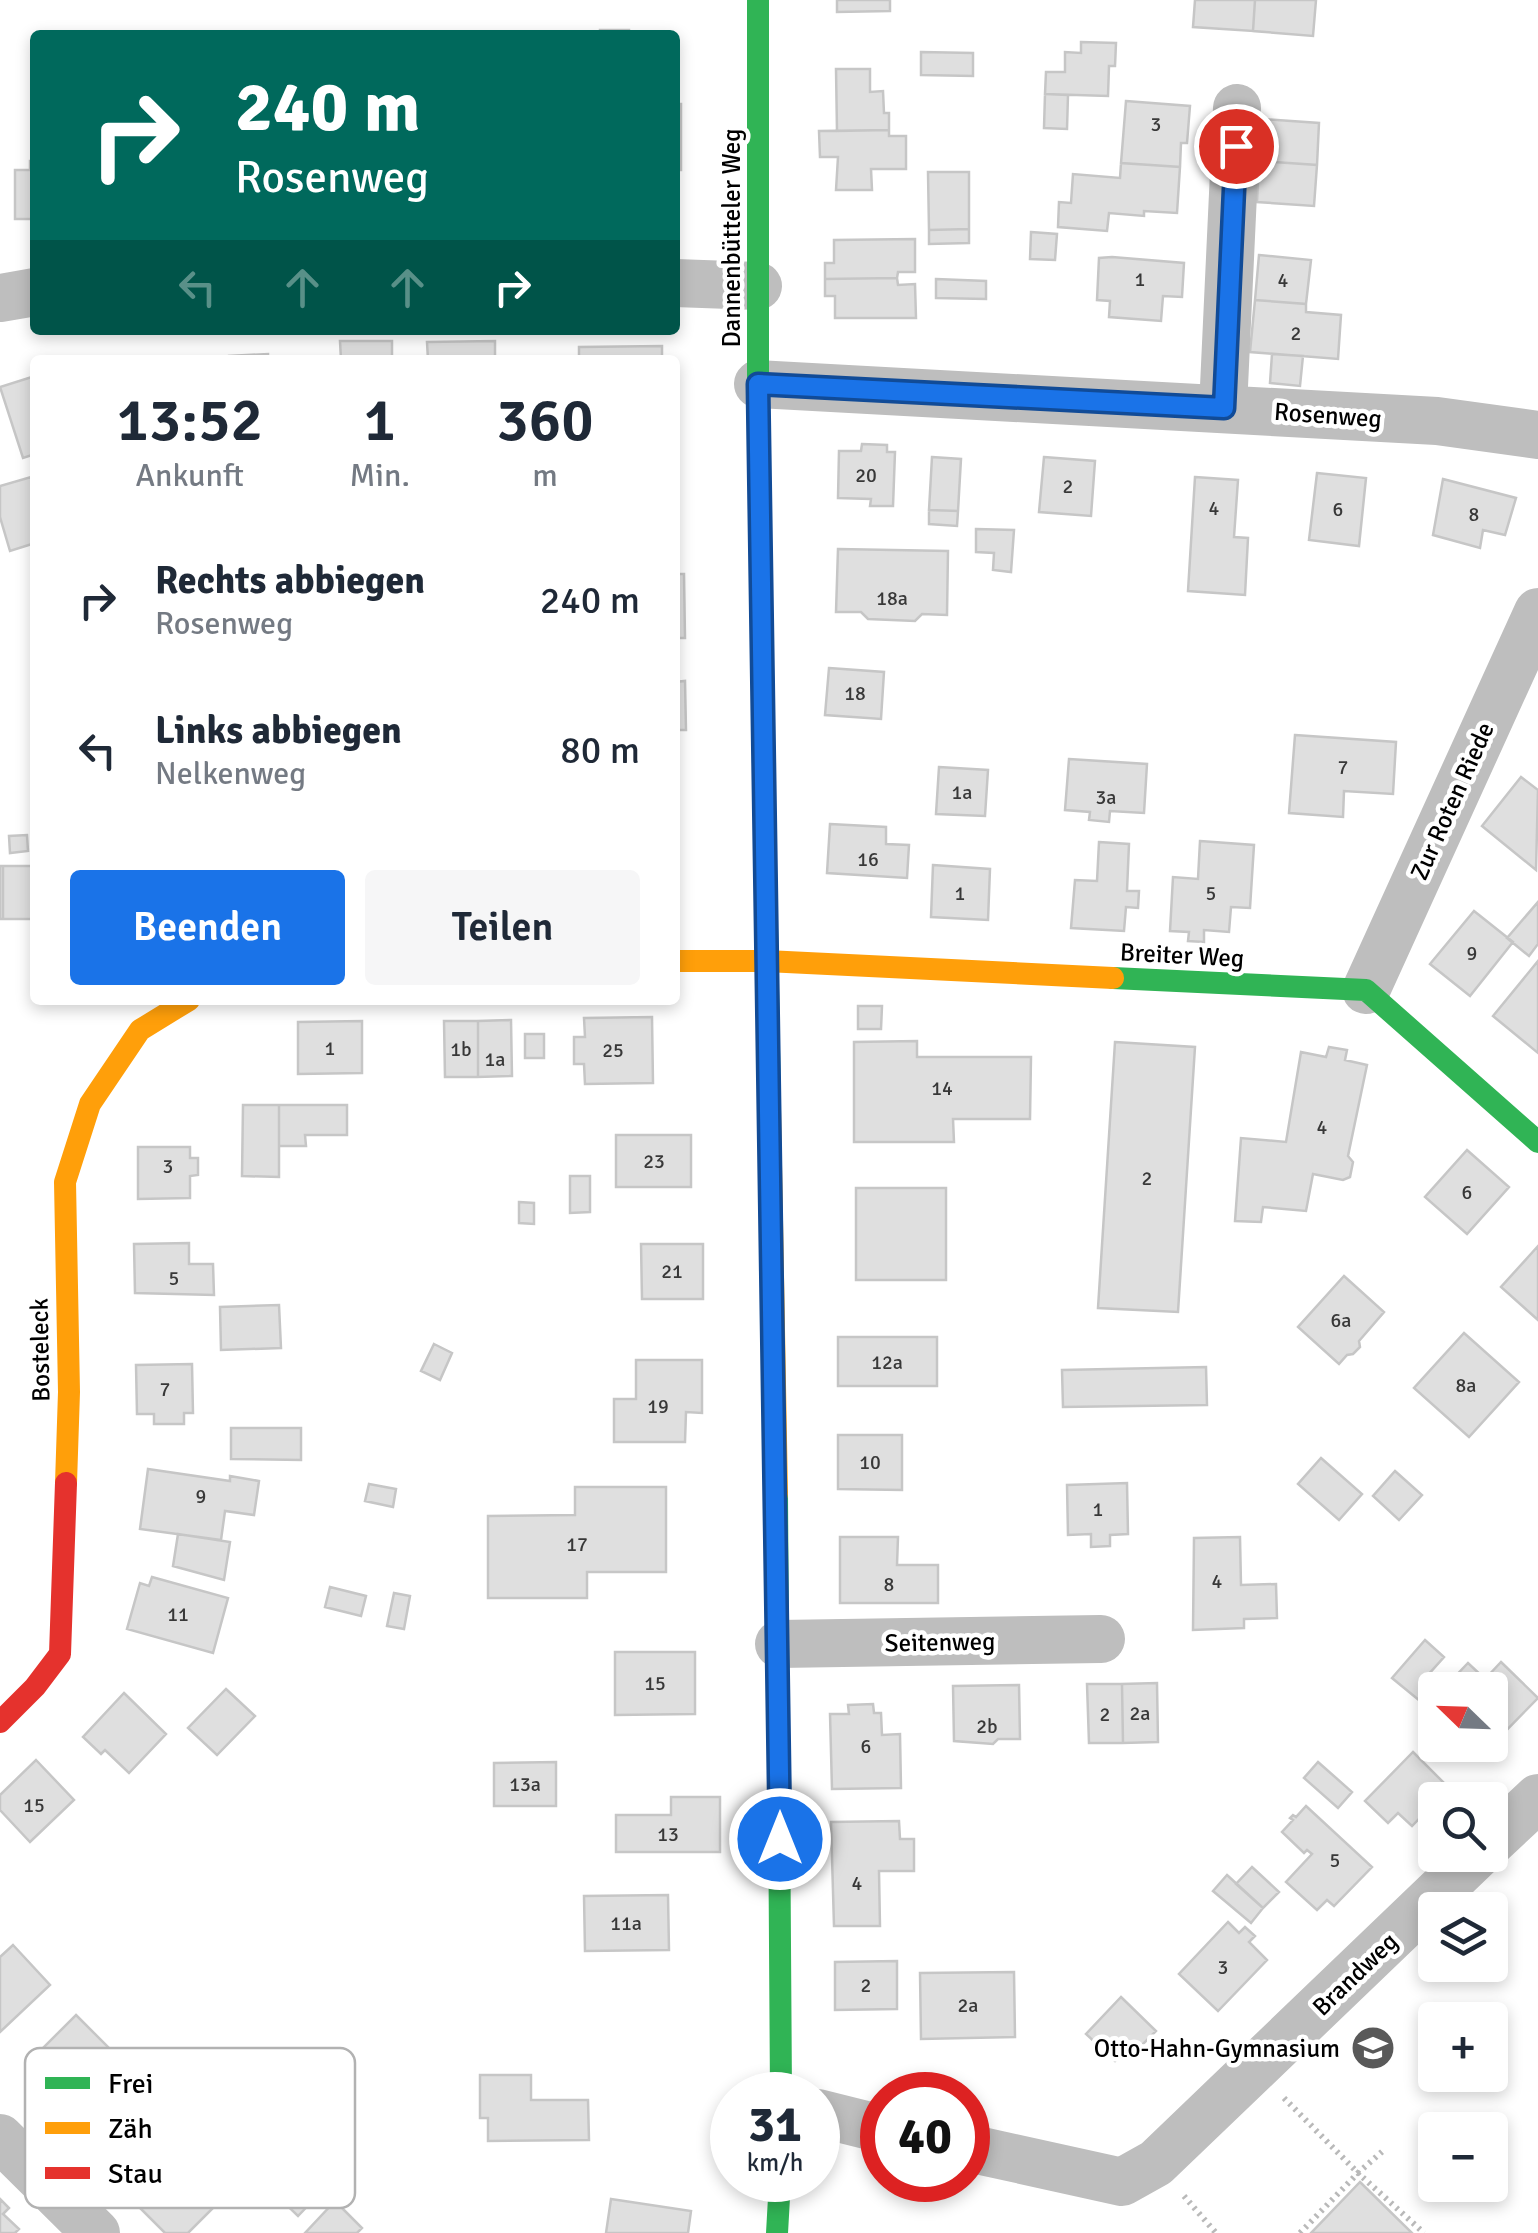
<!DOCTYPE html>
<html lang="de">
<meta charset="utf-8">
<style>
:root{--surface:#fff;--page:#f6f6f7;--text:#1f2937;--muted:#747a83;--accent:#1a73e8}
body{margin:0;font-family:Signika,sans-serif;background:var(--page);color:var(--text);height:100vh;display:flex;flex-direction:column;font-size:38px;white-space:nowrap}
*{box-sizing:border-box;margin:0}
p{font-size:32px;color:var(--muted)}
.icon{flex:none;width:55px;height:55px;fill:none;stroke:currentColor;stroke-width:2;stroke-linecap:round;stroke-linejoin:round}
.map{position:relative;flex:1;overflow:hidden}
.drawer{position:absolute;left:30px;top:355px;width:650px;height:650px;display:flex;flex-direction:column;background:var(--surface);border-radius:10px;box-shadow:0 5px 15px #0003}
.drawer>*{flex:none}
.top-card{position:absolute;left:30px;top:30px;width:650px;height:305px;border-radius:10px;box-shadow:0 5px 15px #0003;background:#00695c;color:#fff;overflow:hidden}
.needle{width:65px;rotate:293deg}
.tools{position:absolute;left:1418px;top:1672px;display:grid;gap:20px}
.tools a{display:grid;place-items:center;width:90px;height:90px;border-radius:10px;background:var(--surface);box-shadow:0 5px 15px #0003;font-size:50px}
.speed{position:absolute;left:710px;top:2072px;display:flex;gap:20px;font-size:50px;font-weight:700;text-align:center}
.speed>*{display:grid;place-content:center;width:130px;height:130px;border-radius:50%;background:var(--surface);box-shadow:0 5px 15px #0003;line-height:1}
.speed small{font-size:25px;font-weight:400}
.speed .limit{border:15px solid #d22;background:#fff;color:#111}
.pin{position:absolute;display:grid;place-items:center;width:85px;height:85px;color:#fff;margin:-42px;border:5px solid #fff;border-radius:50%;box-shadow:0 2px 10px #0007}
.me{position:absolute;width:110px;margin:-55px;rotate:0deg;stroke-linejoin:round;filter:drop-shadow(0 0 8px #0008)}
.turn{display:flex;align-items:center;gap:35px;height:210px;padding:0 40px;font-size:45px}
.turn .icon{width:130px;height:130px;stroke-width:2.5}
.turn b{display:block;font-size:70px;line-height:85px}
.lanes{display:flex;align-items:center;height:95px;padding:0 40px;background:#0003;justify-content:center;gap:50px;direction:ltr}
.lanes .off{opacity:.35}
.eta{display:flex;justify-content:space-evenly;align-items:center;height:170px;text-align:center}
.eta b{font-size:60px;font-weight:600;line-height:70px}
.button{display:flex;gap:20px;margin-top:auto;padding:20px 40px}
.button a{flex:1;height:115px;border-radius:10px;background:var(--accent);color:#fff;font-size:40px;font-weight:600;line-height:115px;text-align:center}
.button a+a{background:var(--page);color:var(--text)}
ul{padding:0;list-style:none}
li{display:flex;align-items:center;gap:30px;height:150px;padding:0 40px}
li div{flex:1}
li b{display:block;font-size:38px}
li em{font-style:normal}
.map>svg:first-child{display:block}
</style>
<div class="map">
<svg width="1538" height="2233" viewBox="0 0 1538 2233">
<rect width="100%" height="100%" fill="#fff"/>
<path fill="#dfdfdf" stroke="#c6c6c6" stroke-width="2.5" d="M837,0h53v11l-53,1z
M1195,0h60l-2,31 -60,-4z
M1255,0h61l-3,36 -60,-5z
M600,30h29v5h-29z
M1081,42l35,1 -1,23h-6l-1,30 -63,-2 1,-22h19v-20l16,1z
M921,52l52,1v23l-52,-1z
M836,69h34v23l13,-1 1,22h5v17l-52,1z
M1045,94l23,1 -1,34 -23,-1z
M1126,101l64,5 -3,37h-6l-1,24 -59,-4z
M675,104h6v66h-6z
M1262,119l57,4 -2,42 -58,-4z
M889,130v6h17v33h-35l1,21h-36l2,-33h-18l-1,-26z
M30,161h5v58h-20v-49h15z
M1259,161l58,4 -3,41 -57,-4z
M1121,163l59,4 -3,46 -33,-2v5l-35,-3 -2,18 -49,-4 1,-25 12,1 2,-29 47,4z
M928,172h41v57l-40,1z
M969,229v14l-40,1v-14z
M1031,232l26,2 -2,26 -25,-1z
M915,239v33h-17l-1,6 -72,1v-16h9v-23z
M1259,255l52,5 -5,44 -51,-4z
M1112,257l72,6 -2,34 -19,-1 -2,25 -52,-4 1,-16 -13,-1 2,-42z
M897,278l1,7 17,-1 1,34h-81v-22h-10v-17z
M936,279l50,2v18l-50,-1z
M1255,300l51,4v8l35,3 -3,44 -88,-7z
M340,341h52v19h-51z
M495,341v17l24,2h-91l-1,-18z
M662,346v14h-83v-13z
M268,354v6h-39v-4z
M1272,354l31,2 -3,30 -30,-3z
M229,356v4h-39v-3z
M35,376v78l-12,4 -23,-71z
M862,444l25,1v7h8l-2,54h-23l1,-7 -33,-1 1,-47h22z
M932,457l29,2 -3,52 -29,-1z
M1044,457l51,4 -4,55 -52,-4z
M1317,473l49,5 -7,68 -50,-6z
M31,477l4,13v53l-25,8 -10,-34v-31z
M1195,477l43,3 -4,57 14,1 -3,57 -57,-4z
M1443,479l73,19 -11,37 -22,-5 -3,18 -47,-13z
M929,510l29,1 -1,15 -28,-2z
M976,529l38,1 -3,42 -18,-2 1,-17 -18,-1z
M838,549l110,2 -1,64 -25,-1 -7,7 -47,-2 -7,-7h-25z
M675,574h9l1,64h-10z
M829,668l55,4 -3,47 -56,-4z
M685,681l1,49h-11v-48z
M1295,735l101,7 -3,52 -49,-3 -1,26 -54,-4z
M1069,759l78,5 -3,49 -34,-2 -1,11 -20,-2 1,-8 -25,-2z
M939,767l49,3 -3,46 -49,-2z
M1521,777l17,13 -2,80 -54,-44z
M830,824l56,3v17l23,1 -2,33 -80,-5z
M27,835l1,16 -18,2 -1,-17z
M1200,841l54,4 -4,63 -19,-1 -2,25 -25,-2v12l-16,-1 1,-9 -19,-1 3,-54 25,2z
M1099,842l30,2 -2,47h12l-1,17 -12,-1 -2,24 -53,-3 4,-48 22,1z
M933,865l57,4 -2,51 -57,-3z
M0,866h3v53h-3z
M3,866h32v53h-32z
M1538,902v42l-9,12 -22,-18z
M1474,911l39,31 -43,54 -40,-32z
M1538,961v92l-45,-37z
M858,1006h24l-1,23h-23z
M652,1017l1,66 -68,1 -1,-20h-10v-27h11l-1,-19z
M511,1020l1,56 -34,1v-56z
M362,1021v52l-64,1v-52z
M444,1021h34v56h-33z
M525,1034h19v24h-19z
M917,1041v16h114l-1,62h-77l1,23h-100v-100z
M1115,1042l80,5 -17,265 -80,-4z
M1329,1047l18,3 -2,10 22,5 -19,91 5,6 -3,15 -7,3 -30,-6 -7,37 -43,-4 -2,15 -26,-1 6,-83 45,4 15,-90 25,5z
M243,1105h36v72l-37,-1z
M279,1105h68v30h-42l1,11h-27z
M616,1135h75v52h-75z
M138,1147h52v11h8v17l-8,1v22l-52,1z
M1467,1150l42,37 -42,47 -42,-37z
M570,1176h20v36l-20,1z
M856,1188h90v92h-90z
M519,1202l15,1v21l-15,-1z
M189,1243v21h24l1,31 -79,-2 -1,-49z
M641,1244h62v55h-61z
M1538,1246v74l-37,-33z
M1344,1276l40,36 -25,29 1,6 -7,7 -6,1 -8,9 -41,-37z
M279,1305l2,43 -60,2 -1,-43z
M1464,1333l55,49 -50,55 -55,-49z
M838,1337h99v49h-99z
M434,1344l18,9 -12,27 -19,-9z
M636,1360h66v53l-16,-1 -1,30h-71v-43h22z
M192,1364l1,49h-9v11h-30v-10h-17l-1,-49z
M1206,1367l1,38 -144,2 -1,-37z
M231,1428h70v32l-70,-1z
M838,1435h64v55l-64,-1z
M1321,1458l41,36 -23,26 -41,-36z
M148,1469l82,12v-5l29,5 -5,34 -29,-4 -4,29 -81,-11z
M1395,1471l27,24 -23,25 -26,-24z
M1127,1483l1,51 -18,1v11l-19,1v-13l-23,1 -1,-50z
M369,1484l27,5 -3,18 -28,-6z
M575,1487h91v85h-79v26h-99v-82l87,-1z
M178,1534l52,8 -6,38 -51,-14z
M840,1537h58l-1,28h41v38h-98z
M1240,1537l1,48 35,-1 1,34 -33,1v9l-51,2 1,-92z
M152,1577l76,21 -15,55 -86,-24 13,-46 9,3z
M330,1587l36,9 -5,20 -36,-9z
M394,1593l16,3 -6,33 -17,-3z
M1425,1640l19,17 -16,18 8,7 -16,19 -28,-23z
M615,1652h80v62l-80,1z
M1501,1662l37,36 -45,46 -3,-4v-50h-35l-7,-6 20,-21 17,16z
M1157,1683l1,59 -35,1 -1,-59z
M1087,1684h35l1,59h-34z
M1019,1685l1,54h-22l-5,5 -39,-3 -1,-55z
M226,1689l29,27 -38,39 -29,-27z
M124,1693l42,41 -37,39 -24,-23 -4,4 -18,-17z
M873,1704l1,9h7l1,22 18,-1 1,54 -69,1 -2,-75h19l-1,-9z
M1413,1752l36,36 -37,38 -14,-13 -10,10 -23,-22z
M36,1760l38,40 -44,42 -30,-32v-15z
M556,1762v44h-62v-43z
M1318,1762l34,30 -14,16 -34,-30z
M671,1797h49v55h-104v-37h55z
M1306,1806l66,61 -38,39 -7,-6 -10,10 -31,-28 26,-28 -5,-4 -3,3 -22,-21 11,-12 -3,-2 3,-3 3,2z
M899,1821l1,18h14v32h-35l1,55h-46l-3,-104z
M1252,1867l27,25 -16,16 -27,-24z
M1227,1875l36,33 -12,15 -38,-32z
M668,1895l1,55 -84,1 -1,-55z
M1228,1922l11,11 6,-6 10,9 -6,6 18,18 -49,51 -39,-37z
M13,1945l37,40 -50,47v-75z
M897,1961v48l-62,1v-48z
M1014,1972l1,65 -94,2 -1,-66z
M1121,1997l35,34 -19,19 -6,-6 -16,17 -29,-27z
M76,2015l66,66 -51,50 -65,-66z
M480,2075h51v25h57l1,40 -101,1v-23h-8z
M258,2136l61,58 -21,22 -61,-59z
M166,2162l46,47 -24,24h-23l-35,-35z
M1360,2182l52,51h-101z
M0,2199l9,9 -6,6 16,15 -4,4h-15z
M611,2199l80,12 -3,22h-82z
M335,2201l27,27 -5,5h-52z"/>
<g fill="none" stroke-linecap="round" stroke-linejoin="round">
<path stroke="#b9b9b9" stroke-width="6" stroke-dasharray="2.5 5" stroke-linecap="butt" d="M1284,2098l74,75 27,-24
M1184,2196l32,37
M1300,2233l58,-60 66,60"/>
<path stroke="#bebebe" stroke-width="48" d="M675,283l83,3
M0,298l35,-6
M758,384l679,37 101,14
M1223,408l14,-300
M1366,990l172,-378
M779,1644l322,-5
M1490,1843l48,-45
M818,2113l64,16
M0,2138l96,95
M968,2148l154,34 34,-19 321,-308"/>
<path stroke="#30b455" stroke-width="22" d="M758,0v384l12,726
M1113,978l253,12 172,152
M777,1494l4,601
M777,2233l3,-53"/>
<path stroke="#ff9f0a" stroke-width="22" d="M675,961h91l347,17
M770,1110l7,384
M66,1483l3,-91 -4,-210 25,-78 50,-74 49,-30"/>
<path stroke="#e5322d" stroke-width="22" d="M0,1722l35,-35 25,-33 6,-171"/>
</g>
<g fill="none" stroke-linecap="round" stroke-linejoin="round">
<defs>
<path id="route" d="M780,1839l-22,-1455 466,24 12,-262"/>
</defs>
<use href="#route" stroke="#114b97" stroke-width="25"/>
<use href="#route" stroke="#1a73e8" stroke-width="18"/>
</g>
<defs>
<symbol id="school-disc" viewBox="-11 -11 22 22"><circle r="9.5" fill="#595959" stroke="#fff"/><path d="M0-5L7-2L0 1L-7-2ZM-4 1L0 2.5L4 1V4Q0 6-4 4Z" fill="#fff"/></symbol>
</defs>
<g fill-rule="evenodd">
<use href="#school-disc" x="1348" y="2023" width="50" height="50"/>
</g>
<g text-anchor="middle" dominant-baseline="central" stroke-width="9" stroke-linejoin="round" paint-order="stroke">
<g font-size="20" fill="#383838">
<text x="1156" y="124">3</text>
<text x="1140" y="279">1</text>
<text x="1283" y="280">4</text>
<text x="1296" y="333">2</text>
<text x="866" y="475">20</text>
<text x="1068" y="486">2</text>
<text x="1214" y="508">4</text>
<text x="1338" y="509">6</text>
<text x="1474" y="514">8</text>
<text x="892" y="598">18a</text>
<text x="855" y="693">18</text>
<text x="1343" y="767">7</text>
<text x="962" y="792">1a</text>
<text x="1106" y="797">3a</text>
<text x="868" y="859">16</text>
<text x="960" y="893">1</text>
<text x="1211" y="893">5</text>
<text x="1472" y="953">9</text>
<text x="330" y="1048">1</text>
<text x="461" y="1049">1b</text>
<text x="613" y="1050">25</text>
<text x="495" y="1059">1a</text>
<text x="942" y="1088">14</text>
<text x="1322" y="1127">4</text>
<text x="654" y="1161">23</text>
<text x="168" y="1166">3</text>
<text x="1147" y="1178">2</text>
<text x="1467" y="1192">6</text>
<text x="672" y="1271">21</text>
<text x="174" y="1278">5</text>
<text x="1341" y="1320">6a</text>
<text x="887" y="1362">12a</text>
<text x="1466" y="1385">8a</text>
<text x="165" y="1389">7</text>
<text x="658" y="1406">19</text>
<text x="870" y="1462">10</text>
<text x="201" y="1496">9</text>
<text x="1098" y="1509">1</text>
<text x="577" y="1544">17</text>
<text x="1217" y="1581">4</text>
<text x="889" y="1584">8</text>
<text x="178" y="1614">11</text>
<text x="655" y="1683">15</text>
<text x="1140" y="1713">2a</text>
<text x="1105" y="1714">2</text>
<text x="987" y="1726">2b</text>
<text x="866" y="1746">6</text>
<text x="525" y="1784">13a</text>
<text x="34" y="1805">15</text>
<text x="668" y="1834">13</text>
<text x="1335" y="1860">5</text>
<text x="857" y="1883">4</text>
<text x="626" y="1923">11a</text>
<text x="1223" y="1967">3</text>
<text x="866" y="1985">2</text>
<text x="968" y="2005">2a</text>
</g>
<g font-size="25" fill="#000" stroke="#fff">
<text transform="translate(731 238) rotate(-90)">Dannenbütteler Weg</text>
<text transform="translate(1328 415) rotate(4)">Rosenweg</text>
<text transform="translate(1452 801) rotate(-66)">Zur Roten Riede</text>
<text transform="translate(1182 955) rotate(3)">Breiter Weg</text>
<text transform="translate(40 1350) rotate(-91)">Bosteleck</text>
<text transform="translate(940 1642) rotate(-1)">Seitenweg</text>
<text transform="translate(1355 1974) rotate(-44)">Brandweg</text>
</g>
<g font-size="25" fill="#000" stroke="#fff" text-anchor="end">
<text x="1340" y="2048">Otto-Hahn-Gymnasium</text>
</g>
</g>
<rect x="25" y="2048" width="330" height="160" rx="15" fill="#fff" stroke="#b2b2b2" stroke-width="2.5"/>
<rect x="45" y="2077" width="45" height="12" fill="#30b455"/>
<rect x="45" y="2122" width="45" height="12" fill="#ff9f0a"/>
<rect x="45" y="2167" width="45" height="12" fill="#e5322d"/>
<g font-size="28" fill="#000">
<text x="108" y="2093">Frei</text>
<text x="108" y="2138">Zäh</text>
<text x="108" y="2183">Stau</text>
</g>
</svg>
<div class="tools">
<a><svg class="needle" viewBox="-14 -14 28 28"><path d="M0-13l5 13h-10z" fill="#e53935"/><path d="M0 13l5-13h-10z" fill="#747a83"/></svg></a>
<a><svg class="icon" aria-label="search" viewBox="0 0 24 24"><circle cx="10" cy="10" r="6"/><path d="M15 15l6 6"/></svg></a>
<a><svg class="icon" aria-label="layers" viewBox="0 0 24 24"><path d="M12 4l9 5-9 5-9-5zM3 14l9 5 9-5"/></svg></a>
<a>+</a>
<a>−</a>
</div>
<div class="speed"><div>31<small>km/h</small></div><div class="limit">40</div></div>
<div class="pin" style="left:1236px;top:146px;background:#d93025"><svg class="icon" aria-label="arrive" viewBox="0 0 24 24"><path d="M6 21V4h12l-3 4 3 4H6"/></svg></div>
<svg class="me" style="left:780px;top:1839px" viewBox="-20 -20 40 40"><circle r="17" fill="#1a73e8" stroke="#fff" stroke-width="3"/><path d="M0-11L8 9 0 5-8 9z" fill="#fff"/></svg>
<div class="top-card">
<div class="turn"><svg class="icon" aria-label="right" viewBox="0 0 24 24"><path d="M7 20v-9h11M14 6l5 5-5 5"/></svg><div><b>240 m</b>Rosenweg</div></div>
<div class="lanes"><svg class="icon off" aria-label="left" viewBox="0 0 24 24"><path d="M17 20v-9H6M10 6l-5 5 5 5"/></svg><svg class="icon off" aria-label="ahead" viewBox="0 0 24 24"><path d="M12 20V5M6 11l6-6 6 6"/></svg><svg class="icon off" aria-label="ahead" viewBox="0 0 24 24"><path d="M12 20V5M6 11l6-6 6 6"/></svg><svg class="icon" aria-label="right" viewBox="0 0 24 24"><path d="M7 20v-9h11M14 6l5 5-5 5"/></svg></div>
</div>
<section class="drawer">
<div class="eta">
<div><b>13:52</b><p>Ankunft</p></div>
<div><b>1</b><p>Min.</p></div>
<div><b>360</b><p>m</p></div>
</div>
<ul>
<li><svg class="icon" aria-label="right" viewBox="0 0 24 24"><path d="M7 20v-9h11M14 6l5 5-5 5"/></svg><div><b>Rechts abbiegen</b><p>Rosenweg</p></div><em>240 m</em></li>
<li><svg class="icon" aria-label="left" viewBox="0 0 24 24"><path d="M17 20v-9H6M10 6l-5 5 5 5"/></svg><div><b>Links abbiegen</b><p>Nelkenweg</p></div><em>80 m</em></li>
</ul>
<div class="button"><a>Beenden</a><a>Teilen</a></div>
</section>
</div>
